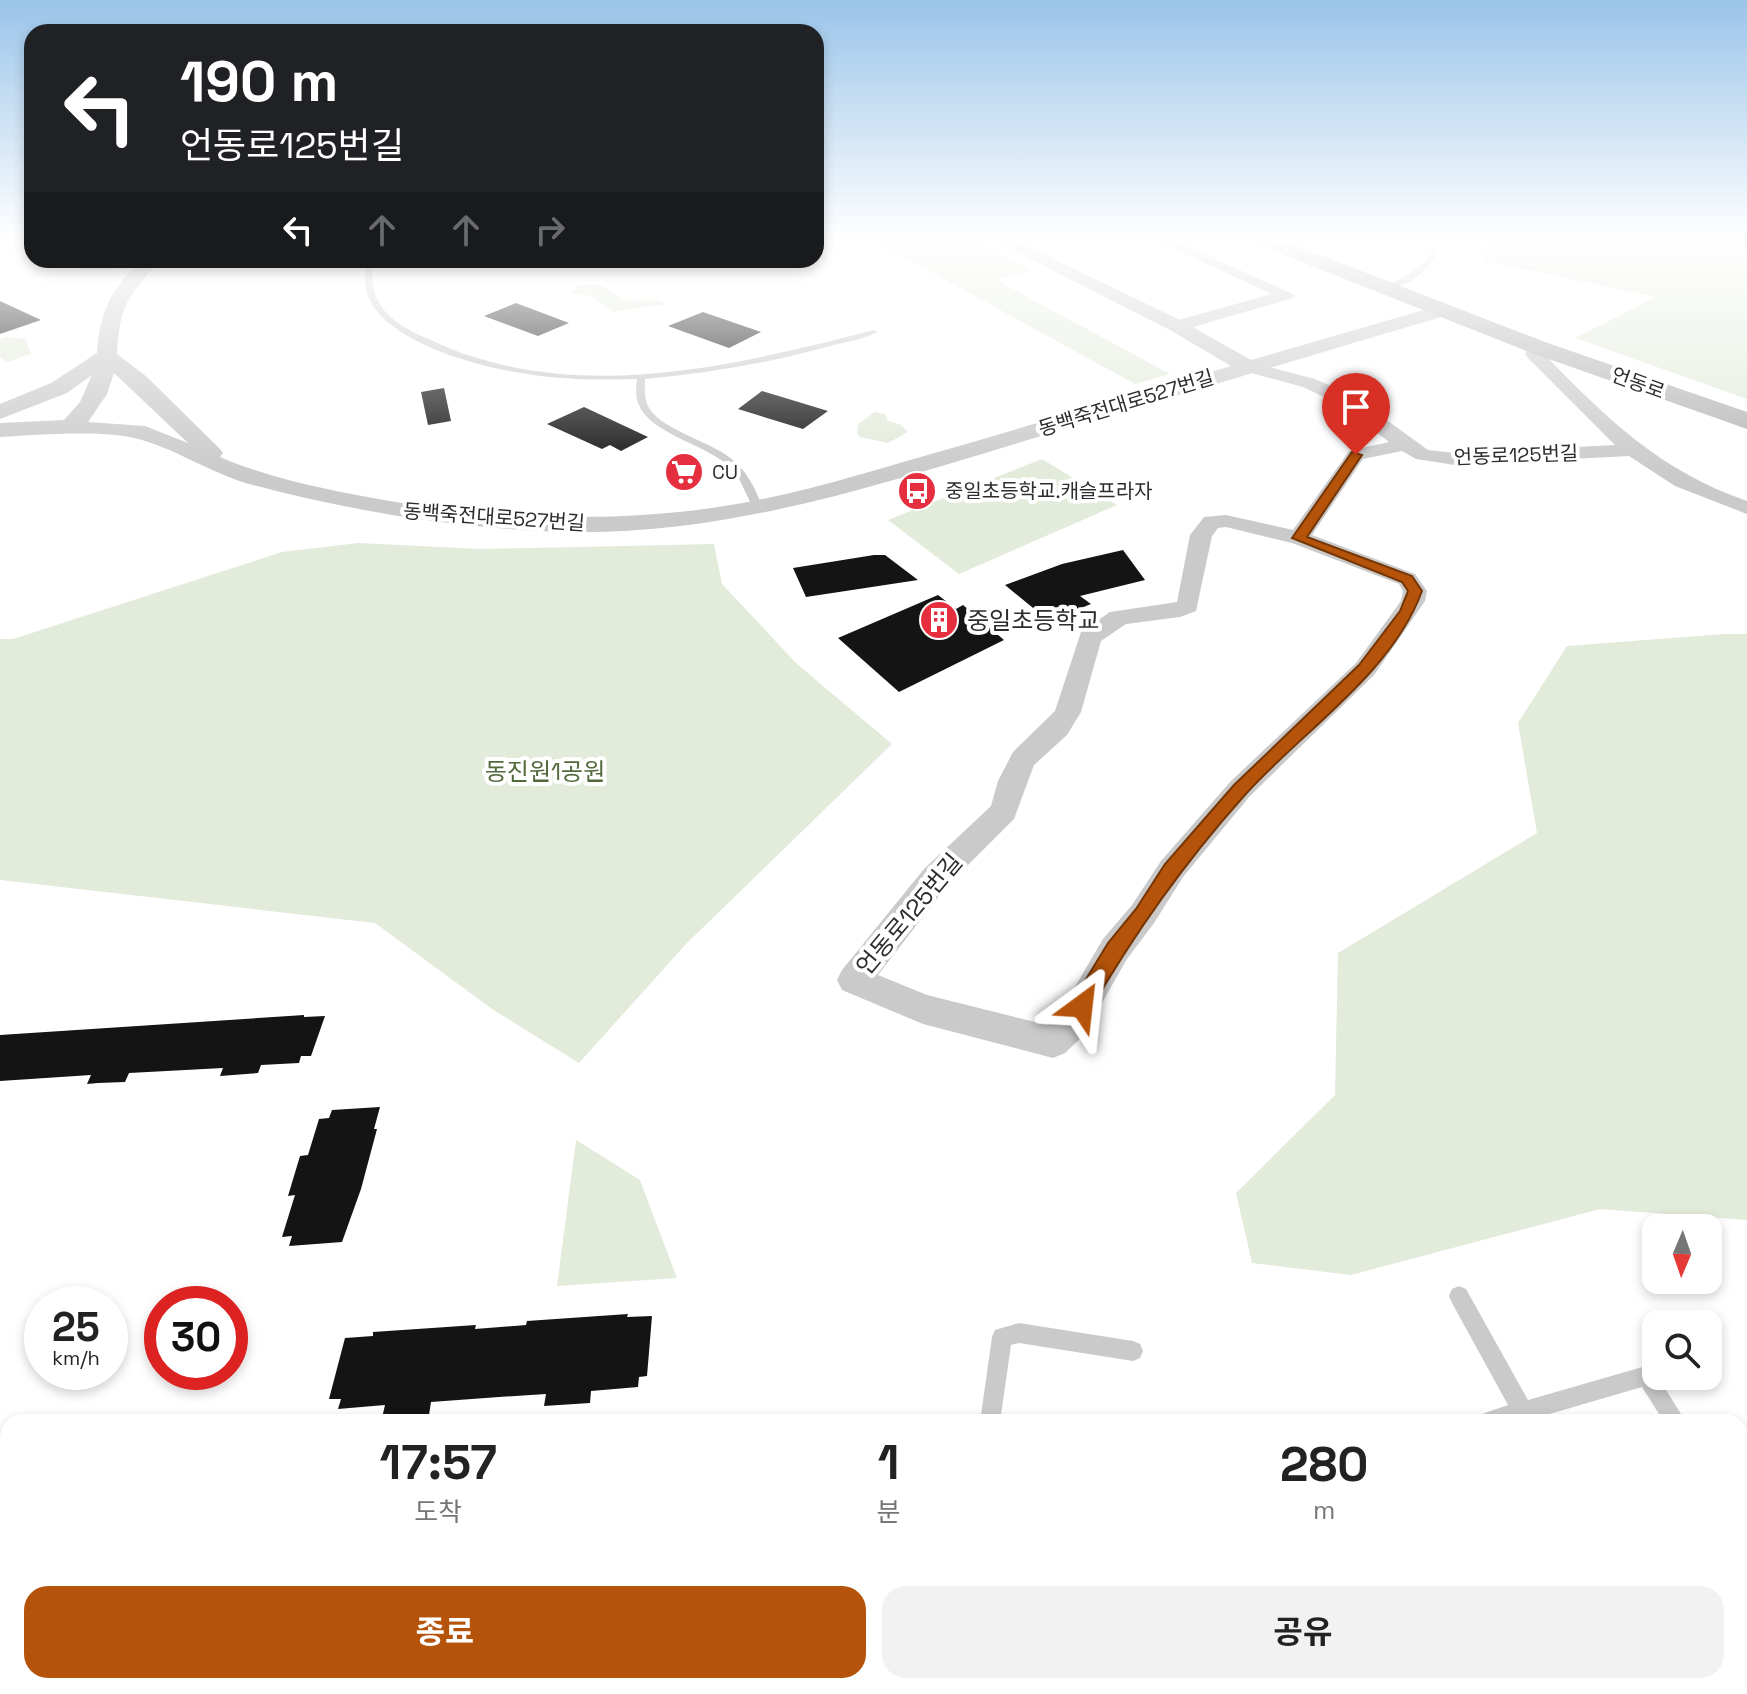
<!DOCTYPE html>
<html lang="ko">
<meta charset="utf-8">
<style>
:root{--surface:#fff;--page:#f2f2f2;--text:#222;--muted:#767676;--accent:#b45309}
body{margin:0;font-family:"Space Grotesk","Noto Sans KR",sans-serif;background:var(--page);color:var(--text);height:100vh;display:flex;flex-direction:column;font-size:30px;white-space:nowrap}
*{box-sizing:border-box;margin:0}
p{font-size:26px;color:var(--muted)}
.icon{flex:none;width:44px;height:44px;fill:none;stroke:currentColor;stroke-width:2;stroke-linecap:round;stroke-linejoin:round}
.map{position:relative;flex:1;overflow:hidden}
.details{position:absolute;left:0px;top:1414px;width:1748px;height:280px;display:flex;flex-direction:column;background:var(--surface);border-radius:24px 24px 0 0;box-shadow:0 4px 12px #0003}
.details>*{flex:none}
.banner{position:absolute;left:24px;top:24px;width:800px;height:244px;border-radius:24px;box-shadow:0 4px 12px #0003;background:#202124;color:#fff;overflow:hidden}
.needle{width:52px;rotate:182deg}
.buttons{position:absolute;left:1642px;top:1214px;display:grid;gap:16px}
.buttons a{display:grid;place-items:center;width:80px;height:80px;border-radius:16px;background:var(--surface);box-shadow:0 4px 12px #0003;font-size:40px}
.speed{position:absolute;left:24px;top:1286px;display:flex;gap:16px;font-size:40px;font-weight:700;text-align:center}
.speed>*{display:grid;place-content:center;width:104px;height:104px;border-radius:50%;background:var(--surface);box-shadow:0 4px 12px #0003;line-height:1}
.speed small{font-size:20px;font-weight:400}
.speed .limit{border:12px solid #d22;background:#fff;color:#111}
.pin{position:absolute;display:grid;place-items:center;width:68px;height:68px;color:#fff;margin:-82px -34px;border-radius:50% 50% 50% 0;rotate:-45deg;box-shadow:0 0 8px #0007}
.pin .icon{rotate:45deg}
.me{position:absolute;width:88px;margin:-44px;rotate:30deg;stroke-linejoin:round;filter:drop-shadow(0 0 6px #0008)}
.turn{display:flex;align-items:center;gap:28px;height:168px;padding:0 24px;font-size:36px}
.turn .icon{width:104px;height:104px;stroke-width:2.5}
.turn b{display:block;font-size:56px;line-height:68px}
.lanes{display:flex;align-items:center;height:76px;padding:0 24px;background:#0003;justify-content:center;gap:40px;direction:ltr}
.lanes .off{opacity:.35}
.eta{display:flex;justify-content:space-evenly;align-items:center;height:136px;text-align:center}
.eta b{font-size:48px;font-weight:700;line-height:56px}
.primary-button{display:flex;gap:16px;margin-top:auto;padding:16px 24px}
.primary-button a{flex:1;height:92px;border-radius:24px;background:var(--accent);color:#fff;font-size:32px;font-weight:700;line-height:92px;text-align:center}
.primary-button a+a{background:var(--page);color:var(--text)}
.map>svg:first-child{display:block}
</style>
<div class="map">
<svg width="1747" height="1694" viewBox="0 0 1747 1694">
<rect width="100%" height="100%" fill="#fff"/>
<path fill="#e3ebdb" d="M871,239h101l61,31 -37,10 174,94 -35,10z
M1489,239h258v160l-172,-61 81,-41 -172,-36z
M595,284c13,2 19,12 30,15 15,5 27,-5 41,5l-54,8 -18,-15 -23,-5 9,-7z
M7,337l19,2 5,15 -24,8 -7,-5v-18z
M875,412l10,2 3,7 13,4 7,7 -20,11 -28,-6 -3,-4 1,-9z
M1042,459l75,46 -158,69 -71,-54z
M358,543l122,6 234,-5 8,40 75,80 95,80 -206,200 -107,119 -87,-54 -117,-86 -375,-43v-241h13l269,-87z
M1724,634h23v586l-147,-11 -249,66 -99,-12 -16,-70 99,-98 3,-142 199,-120 -19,-110 49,-77z
M576,1140l64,40 37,98 -120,8z"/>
<path fill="#141414" d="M0,301l41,19 -41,14z
M516,303l53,20 -31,13 -54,-20z
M703,312l58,20 -32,16 -61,-22z
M444,388l7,33 -23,4 -7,-33z
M762,391l20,6 46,14 -25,18 -65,-20z
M584,407l15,7 49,23 -27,14 -11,-6 -8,4 -55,-25z
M1123,550l22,30 -65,16 11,8 -42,17 -44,-36 57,-21z
M874,555h11l33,25 -112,17 -13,-29z
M938,595l18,14 7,-4 41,35 -105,52 -61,-54z
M304,1015v2l21,-1 -14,40h-10l-2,7 -38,2 -3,8 -38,3 3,-8 -94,5 -4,9 -27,1 -11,1 4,-9 -91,6v-46z
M380,1107l-6,22h3l-16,60 -19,53 -53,4 3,-10 -10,1 13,-42 -7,1 12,-40 8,-1 11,-36 10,-1 3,-8z
M628,1314l-1,3 25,-1 -5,60 -8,1 -1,10 -47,4 -1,12 -46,3 2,-12 -47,3 -68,5 -2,13 -47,3 3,-13 -47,4 3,-10h-12l16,-61 28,-2v-4l103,-7 -1,4 51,-4 1,-4z"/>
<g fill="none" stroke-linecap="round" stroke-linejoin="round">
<path fill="#cacaca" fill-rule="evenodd" d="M1434,247l5,1c-8,23 -33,40 -57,43v-4c23,-10 41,-17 52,-40z
M368,260h6c-9,45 20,65 57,80 13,6 26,12 40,16 132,43 274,7 403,-26l4,2c-14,7 -32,10 -48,14 -61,17 -122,27 -185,33 0,8 -1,17 2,25 9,24 62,37 82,53 18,13 26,31 34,51l-5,3c-10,-6 -15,-31 -26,-42 -24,-25 -81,-34 -93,-64 -4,-8 -3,-17 -2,-26 -37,1 -73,1 -110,-5 -45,-6 -141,-31 -159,-78 -5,-12 -3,-24 0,-36z
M235,262l2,3 -155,5 -4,-2 4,-2z
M1459,1286l7,3 62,111 118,-34 7,3 33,53h-22l-22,-35 -120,35h-46l3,-7 29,-10 -56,-102 -3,-7 3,-7z
M1019,1323l114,18 7,3 3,7 -3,7 -7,3 -114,-18 -8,2 -11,77h-20l12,-85 3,-7z
M1740,1508l7,3v30l-7,-3z"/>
<path fill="#cacaca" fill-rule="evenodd" d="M1152,239h19l124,56 -2,3 -110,32h-12l-2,-4 2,-4 101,-28z
M1537,342l6,1 3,4 -3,6c63,65 117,118 204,148v13l-72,-28 -46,-30 -174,9 -39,-6 -14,-8 -39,8 -51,76 103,39 12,17 -2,10 -51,74 -124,121 -67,81 -29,46 -27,36 -44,77 -18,17 -12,5 -130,-34 -81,-34 -5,-10 5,-10 82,-101 67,-63 7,-25 15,-29 42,-41 26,-79 29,-20 67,-10 13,-67 14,-18 22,-2 67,15 56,-79 40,-9 -48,-37 -38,-18 -63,-17 -3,-4 3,-4 6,-1 69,18 40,18 73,53 27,3 160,-8 -87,-87 -3,-4 6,-11zM1226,527l66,16 107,41 4,7 -2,10 -45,62 -126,119 -69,79 -29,44 -29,34 -44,75 -12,11 -120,-30 -49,-20 68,-88 68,-68 20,-54 33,-30 14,-23 20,-71 25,-17 54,-7 16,-6 16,-75 6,-8z
M8,1643v43h19l-17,8h-10v-49z
M1124,1686h94l3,8h-94z"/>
<path fill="#cacaca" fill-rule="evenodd" d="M991,239h22l171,83 67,38 190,-55 10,6 -3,4c-139,41 -278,83 -417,124 -159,48 -321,102 -490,92 -99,-5 -193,-21 -288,-46 -39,-10 -73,-34 -111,-45 -37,-11 -103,-5 -142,-3v-14l64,-3 16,-18 12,-27 -25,18 -67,26v-15l51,-21 46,-30c3,-43 14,-62 43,-93h19c-32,42 -38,39 -42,94l30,23 72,71 4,5 -3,4c54,23 112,34 170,44 119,20 250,23 368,-1 65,-13 130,-34 194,-52 93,-27 186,-55 279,-82l-61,-36zM114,373l74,70 -43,-17 -57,-4 19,-28z"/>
<path fill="#b7b7b7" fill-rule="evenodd" d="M1251,239h28l266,103 202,70v17l-218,-77 -275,-109z"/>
</g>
<linearGradient id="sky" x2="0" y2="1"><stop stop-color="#9ac4e9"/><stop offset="0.5" stop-color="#fff"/><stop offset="1" stop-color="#fff" stop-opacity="0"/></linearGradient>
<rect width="1747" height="476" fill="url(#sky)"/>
<path fill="#b45309" stroke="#753606" stroke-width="2" d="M1352,452l10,3 -55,82 105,39 10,15c-30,83 -121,141 -178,205 -59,66 -111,139 -155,216l-7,3 -8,-3 -3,-6 3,-7 34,-56 28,-34 29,-45 69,-79 125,-120 41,-54 8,-20 -6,-9 -110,-44z"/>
<defs>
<symbol id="supermarket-disc" viewBox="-11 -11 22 22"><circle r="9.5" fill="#e52e3e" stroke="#fff"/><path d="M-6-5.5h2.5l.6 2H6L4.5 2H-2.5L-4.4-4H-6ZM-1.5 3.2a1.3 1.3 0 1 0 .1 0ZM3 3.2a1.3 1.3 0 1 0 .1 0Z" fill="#fff"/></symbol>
<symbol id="bus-disc" viewBox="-11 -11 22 22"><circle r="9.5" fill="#e52e3e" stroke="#fff"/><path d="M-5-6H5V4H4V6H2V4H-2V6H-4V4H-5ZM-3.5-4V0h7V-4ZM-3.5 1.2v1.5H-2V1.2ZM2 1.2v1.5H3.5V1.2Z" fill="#fff"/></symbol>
<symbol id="building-disc" viewBox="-11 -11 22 22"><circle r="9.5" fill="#e52e3e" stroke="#fff"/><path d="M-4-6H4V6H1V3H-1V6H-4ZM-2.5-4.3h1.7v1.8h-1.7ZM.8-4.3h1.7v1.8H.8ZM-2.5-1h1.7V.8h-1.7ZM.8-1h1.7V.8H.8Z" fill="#fff"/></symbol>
</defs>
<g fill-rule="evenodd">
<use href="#supermarket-disc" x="662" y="450" width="44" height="44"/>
<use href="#bus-disc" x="895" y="469" width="44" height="44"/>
<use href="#building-disc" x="917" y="598" width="44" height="44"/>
</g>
<g text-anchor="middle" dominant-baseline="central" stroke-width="8" stroke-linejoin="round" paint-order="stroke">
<g font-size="20" fill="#2d2d2d" stroke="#fff">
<text transform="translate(1638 383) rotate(20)">언동로</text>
<text transform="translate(1126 403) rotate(-17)">동백죽전대로527번길</text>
<text transform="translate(1516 455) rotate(-2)">언동로125번길</text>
<text transform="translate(494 517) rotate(4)">동백죽전대로527번길</text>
</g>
<g font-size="20" fill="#2d2d2d" stroke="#fff" text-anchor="start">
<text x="712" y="472">CU</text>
<text x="945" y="491">중일초등학교.캐슬프라자</text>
</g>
<g font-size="24" fill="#2d2d2d" stroke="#fff" text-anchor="start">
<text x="967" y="620">중일초등학교</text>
</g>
<g font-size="24" fill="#51693b" stroke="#fff">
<text x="545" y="771">동진원1공원</text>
</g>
<g font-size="24" fill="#2d2d2d" stroke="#fff">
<text transform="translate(909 914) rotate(-50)">언동로125번길</text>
</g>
</g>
</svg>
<div class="buttons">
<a><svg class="needle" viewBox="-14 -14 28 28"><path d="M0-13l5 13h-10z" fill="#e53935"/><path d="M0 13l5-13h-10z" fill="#767676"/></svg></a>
<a><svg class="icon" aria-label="search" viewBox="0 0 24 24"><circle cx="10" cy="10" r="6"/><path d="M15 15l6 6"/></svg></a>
</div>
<div class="speed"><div>25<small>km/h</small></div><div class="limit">30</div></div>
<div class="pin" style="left:1356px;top:455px;background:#d93025"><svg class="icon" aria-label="arrive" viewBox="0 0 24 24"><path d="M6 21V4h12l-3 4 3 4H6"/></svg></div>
<svg class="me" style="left:1082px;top:1006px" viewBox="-20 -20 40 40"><path d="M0-17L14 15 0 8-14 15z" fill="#b45309" stroke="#fff" stroke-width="4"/></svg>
<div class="banner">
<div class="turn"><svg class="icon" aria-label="left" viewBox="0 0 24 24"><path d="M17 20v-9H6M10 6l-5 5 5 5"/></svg><div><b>190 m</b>언동로125번길</div></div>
<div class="lanes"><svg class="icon" aria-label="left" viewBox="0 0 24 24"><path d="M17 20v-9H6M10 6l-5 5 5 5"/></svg><svg class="icon off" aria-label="ahead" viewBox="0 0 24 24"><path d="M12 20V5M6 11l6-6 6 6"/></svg><svg class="icon off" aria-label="ahead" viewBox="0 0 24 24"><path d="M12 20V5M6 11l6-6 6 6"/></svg><svg class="icon off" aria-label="right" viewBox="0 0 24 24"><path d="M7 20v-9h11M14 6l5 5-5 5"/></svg></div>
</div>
<section class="details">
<div class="eta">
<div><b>17:57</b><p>도착</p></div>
<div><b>1</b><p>분</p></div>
<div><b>280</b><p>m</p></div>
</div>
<div class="primary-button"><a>종료</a><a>공유</a></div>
</section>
</div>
